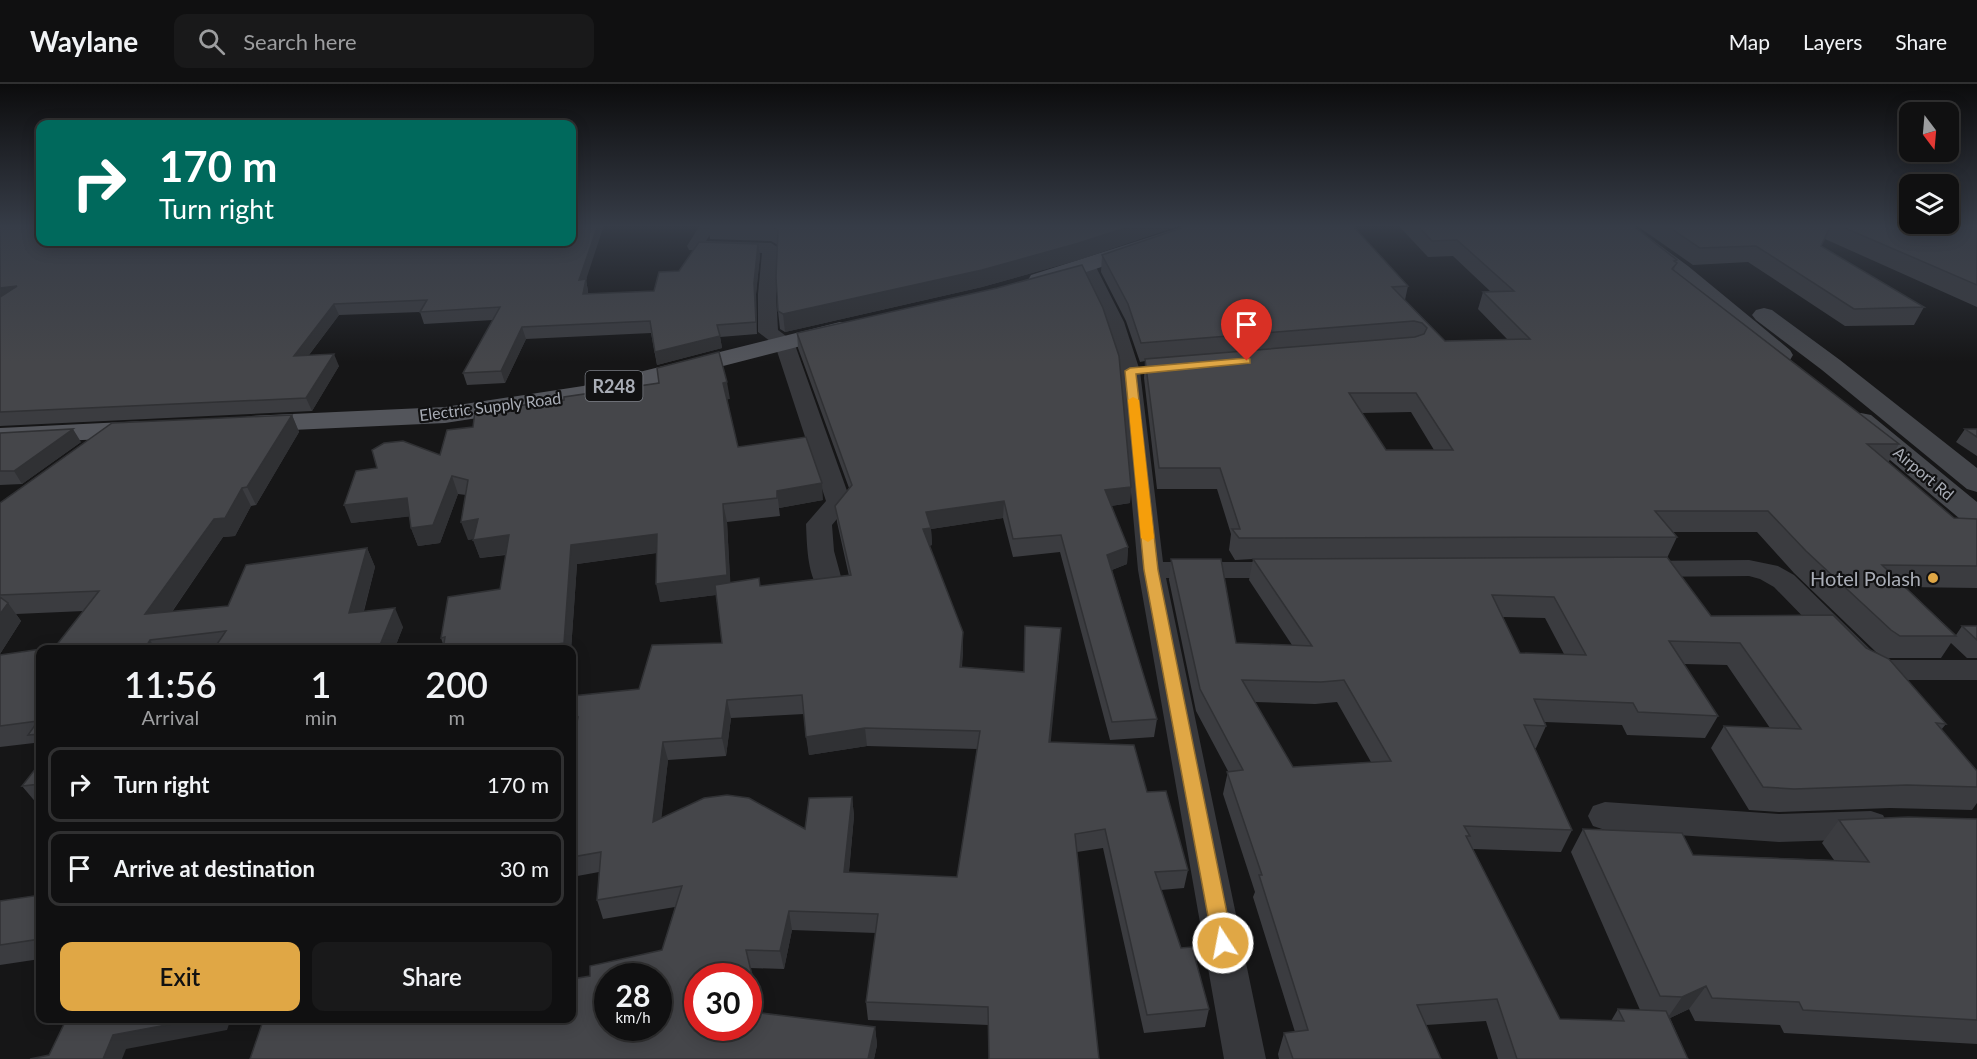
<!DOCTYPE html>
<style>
:root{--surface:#101011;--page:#19191a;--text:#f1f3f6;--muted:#9c9d9f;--line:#303031;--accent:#e0a745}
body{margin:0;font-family:Lato,sans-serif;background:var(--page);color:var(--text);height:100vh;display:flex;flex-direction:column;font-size:22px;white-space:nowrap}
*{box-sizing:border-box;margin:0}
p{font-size:20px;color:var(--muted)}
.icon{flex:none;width:33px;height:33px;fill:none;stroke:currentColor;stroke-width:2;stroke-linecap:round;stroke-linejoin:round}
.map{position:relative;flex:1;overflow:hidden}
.drawer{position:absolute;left:36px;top:561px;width:540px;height:378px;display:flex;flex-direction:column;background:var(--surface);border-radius:12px;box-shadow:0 3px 15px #0003,0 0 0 2px var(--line)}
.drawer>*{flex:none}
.top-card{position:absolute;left:36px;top:36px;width:540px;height:126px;border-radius:12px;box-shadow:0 3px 15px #0003,0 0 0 2px var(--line);background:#00695c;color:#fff;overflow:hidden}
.needle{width:39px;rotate:164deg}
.buttons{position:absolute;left:1899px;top:18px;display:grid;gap:12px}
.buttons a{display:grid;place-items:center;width:60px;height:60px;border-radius:12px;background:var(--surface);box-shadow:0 3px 15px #0003,0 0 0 2px var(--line);font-size:30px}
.speed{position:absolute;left:594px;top:879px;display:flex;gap:12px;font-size:30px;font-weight:700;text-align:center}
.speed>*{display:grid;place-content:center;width:78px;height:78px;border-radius:50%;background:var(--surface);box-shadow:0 3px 15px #0003,0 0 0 2px var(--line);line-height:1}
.speed small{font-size:15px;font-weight:400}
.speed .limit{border:9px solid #d22;background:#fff;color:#111}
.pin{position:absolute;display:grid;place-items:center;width:51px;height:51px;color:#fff;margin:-62px -26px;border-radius:50% 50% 50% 0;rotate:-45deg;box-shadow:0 0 6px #0007}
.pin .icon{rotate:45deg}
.me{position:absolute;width:66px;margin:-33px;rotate:349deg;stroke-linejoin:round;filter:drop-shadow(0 0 4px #0008)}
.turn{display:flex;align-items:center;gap:21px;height:126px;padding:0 24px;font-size:27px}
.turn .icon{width:78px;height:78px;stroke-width:2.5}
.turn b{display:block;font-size:42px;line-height:51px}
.eta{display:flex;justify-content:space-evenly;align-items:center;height:102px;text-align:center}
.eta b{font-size:36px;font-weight:600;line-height:42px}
.action{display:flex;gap:12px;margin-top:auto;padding:12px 24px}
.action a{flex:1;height:69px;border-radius:12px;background:var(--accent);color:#111;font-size:24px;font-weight:600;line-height:69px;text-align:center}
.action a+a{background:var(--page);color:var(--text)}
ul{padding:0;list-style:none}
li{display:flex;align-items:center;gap:18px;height:75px;margin:0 12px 9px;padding:0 12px;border:3px solid var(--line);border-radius:12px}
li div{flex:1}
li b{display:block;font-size:22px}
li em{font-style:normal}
header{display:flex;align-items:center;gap:36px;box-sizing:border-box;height:84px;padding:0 30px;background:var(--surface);border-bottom:2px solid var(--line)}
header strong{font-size:28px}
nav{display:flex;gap:33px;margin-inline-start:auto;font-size:21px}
.search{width:420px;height:54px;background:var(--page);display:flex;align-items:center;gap:15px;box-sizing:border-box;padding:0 21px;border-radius:12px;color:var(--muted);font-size:22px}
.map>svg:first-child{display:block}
</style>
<header>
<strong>Waylane</strong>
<div class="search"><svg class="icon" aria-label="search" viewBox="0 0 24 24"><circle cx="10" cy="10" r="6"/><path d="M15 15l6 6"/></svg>Search here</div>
<nav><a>Map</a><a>Layers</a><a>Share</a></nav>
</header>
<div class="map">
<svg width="1977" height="975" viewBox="0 0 1977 975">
<rect width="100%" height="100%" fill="#161617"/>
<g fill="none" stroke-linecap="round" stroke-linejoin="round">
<path fill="#37383c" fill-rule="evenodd" d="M700,141h16l-10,16 65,2 8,5 -3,46 2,36 16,12 57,160 -19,23 2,26 9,33 -4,6 -10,3 -10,-3c-12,-18 -12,-45 -13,-66l20,-23 -51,-156 -17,-13v-38l4,-41 -73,-3 -2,-4z
M1087,178l6,1 3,4 28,55 16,49 23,191h123l10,2 3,6 -3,6 -10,2h-120l100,481h-42l-86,-489 -18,-199 -16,-49 -26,-55 3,-4z
M1749,476l29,6 16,9 81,79 9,6h93v20h-99l-11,-3 -14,-9 -79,-81 -14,-8 -11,-3 -110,1 -10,-2 -3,-6 3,-6 10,-2z
M1605,718l174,12 92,-3 12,4 5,10 -5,10 -12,4 -92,3 -174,-12 -12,-4 -5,-10 5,-10z"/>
<path fill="#45474c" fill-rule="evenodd" d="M1609,141h23l56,41 102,84 3,5 -3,5 -9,2 -9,-2z
M1764,224l8,2 68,50 137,108v24l-10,-3 -145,-119 -66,-50 -4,-5 4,-5z
M1861,329l10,2 106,87v24l-11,-2 -115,-97 -4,-6 4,-6z"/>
<path fill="#53555b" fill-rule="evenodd" d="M1188,141h31l-3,4 -169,56 -8,2 -8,-2 -3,-5 3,-5z
M840,238l8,2 4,5 -4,5 -265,68 -138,21 -194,9 -10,-2 -4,-6 4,-6 10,-2 194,-9 138,-21z
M145,337l10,2 4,6 -4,6 -10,2 -145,7v-16z"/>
</g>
<path fill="#3b3c40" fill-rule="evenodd" d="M0,141l586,55 2,11v3l66,-3 25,-20 81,-16 -4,39 1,40 -37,3 2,11 -65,17 -6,-32 -125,6 -21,44 -38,2 -4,-12 30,-53 -69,4 -4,-12 -81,3 -30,40 30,11 -27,45 -312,15z
M708,141h473l-103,35 -96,27 -197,45 -5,-3 -2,-18v-66l-7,-4 -61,-2z
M1398,141h234l45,35 -3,10 225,174 -11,19 66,55 23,1v69l-72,-1 51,48 6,-9h15v32h-10l-16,-15 -10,15h-55l60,66 -5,6 36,41v32l-5,7 -82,-2 -111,4 -30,-2 -38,-62 13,-22 46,2 -43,-63 -43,-1 34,52 -13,22 -78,-3 -5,-10 -77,-3 1,4 -10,22h-1l37,82 -11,22 -88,-3 87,170 51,2 7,-12 22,1 -69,-158 12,-23 110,26 141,5 -12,-17 17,-23 138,-1v225l-193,-11 -4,-8 -85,-4 -6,-12 -19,9 18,41h-190l-12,-38 -60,4 15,34h-162l-1,-5 6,-21 11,-1 -42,-135 2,-5 -32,-98 5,-23 -32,-60 -27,-131 2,-21 65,84 56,2 -43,-65 4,-21 -18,1 -6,-10 2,-16 -14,-45h-60l-13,-111 1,-17 -5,1 -14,-41 -25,-49 1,-17 306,31 -3,14 40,41 62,-2 -29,-30 5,-17 7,-1 -37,-35 -25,1zM1411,328l23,38h-48l-25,-37zM1673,448h84l37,41 82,79 5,3 -15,-7 -155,-32 -44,-58 10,-21zM1503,533l42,1 19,36 -44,-1zM1255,618l60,2 22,-2 34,60 -78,5z
M1636,141h341v82l-152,-68 -4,7 103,61 -10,18 -69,1 -97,-64 -55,3z
M797,249l334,154 -1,16 -19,3 17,41 -1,17 -15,6 45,149 -3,18 -44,3 -50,-188 -47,5 -10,-39 -72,11 1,16 -3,1 34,104 -1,17 62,5 37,-44 -11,114 97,50 41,78 -4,18 -23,2 20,58 28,61 -4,18 -61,6 -41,-185 -26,4 -89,173 -120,-5 -2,-18 10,-69 -84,-3 -8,39 -34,-1 11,45 114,14 2,18 -3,14h-624l322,-41 18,-42 72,-26 13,-43 -72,12 -6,-19 2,-28 -27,5v-129l67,-59 83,-46 -6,-48 -56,7 -3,-49 -80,11 -6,86h-128v-6l-2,-6 59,-49 6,-34 -26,3 -7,-19 -5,1 -2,-45 -8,-1 -18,49 -22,3 -7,-18 -1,-12 -59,7 26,-55 63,-13 7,-25 283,-31h-3l11,48 85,53 -44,8 1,8 -53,6 3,60 30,4 89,-10 -12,-54 -2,-16 14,-18 -51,-140zM804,630l5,41 58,-9 110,3 -20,128 -108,-5 5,-56 -2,-19 -47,32 -144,-11 7,-58 58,-4 5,-38z
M292,331l7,17 -43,73 -5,1 -16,30 -12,1 -51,75 56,-6 139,-58 8,19 -11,44 39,16 -9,23h-354v101l-6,-8 -34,4v-92l55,-8 29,-36 -68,3 5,7 -21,33v-151z
M1965,345h12v27l-21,-14z
M0,349l81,9 -59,42 -22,1z
M40,679v42h-2l-16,-19z
M40,811v64l-40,6v-64z"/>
<path fill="#303134" d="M598,141h6l-18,55 2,11 -3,15 -6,-26z
M1134,141h47l-103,35 -96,27 -197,45 -2,-18z
M758,160l2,11 -4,39 1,40 -1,-12 -2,-39z
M17,202l-17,14v-12z
M334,220l5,11 -40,53 -5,-12z
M522,243l4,12 -21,44 -4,-12z
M720,252l2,12 -65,17 -2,-13z
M334,270l5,12 -27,45 -6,-13z
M727,298l3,17h-4l-3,-16z
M292,331l7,17 -43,73 -9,-18z
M73,345l8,13 -59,42 -8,-13z
M452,392l6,18 -18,49 -22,3 -7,-18z
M822,399l1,17 -44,8 1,8 -3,-25z
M1131,403l-1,16 -26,4 1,-17z
M242,404l9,18 -16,30 -12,1 -66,96 -12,-19 69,-95z
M407,414l7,18 -63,7 -7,-18z
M1004,417l-1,17 -72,11 1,16 -8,1 -1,-17 3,-17z
M723,420l4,18 4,71 -71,9 -4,-18z
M478,435l6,18 -16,3 -7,-18z
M657,450l4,18 -84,12 -6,86h-52l52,-105z
M509,451l6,18 -35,5 -7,-18z
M1128,463l-1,17 -21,8 1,-17z
M367,464l8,19 -17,65 -9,-19z
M8,519l13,18 -21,33v-40z
M395,524l8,19 -9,23h-16z
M1061,544l-1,18 -11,114v-18z
M963,548v18l-3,35v-18z
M150,556l6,10h-12z
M476,563l1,3h-18z
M727,616l4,18 -5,38 -4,-18z
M578,633l6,19 -12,3v-20z
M865,644l2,18 -58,9 -3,-18z
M663,658l5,18 -9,80 -6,-18z
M852,713l2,19 -7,75 -3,-19z
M789,827l3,19 -8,39 -4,-18z
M1706,902l-17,23 -23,11 16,-23z
M204,934h27l-4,12 -101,19 -4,10h-19l10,-24z
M875,943l2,18 -3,14h-6z"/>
<path fill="#45464a" stroke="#303134" stroke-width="1.5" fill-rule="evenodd" d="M0,141h40v17h532v-17h26l-19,55 7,-1 -3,15 71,-3 5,-19 20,-1 20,-29 59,2 -4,39 2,39 -39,3 3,11 -65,16 -5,-31 -128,6 -21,44 -38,2 37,-66 -80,5 7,-12 -93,4 -40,52 40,-2 -28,44 -306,14v-115l17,-11 -17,2z
M770,141h364l-55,18 -97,27 -199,44 -5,-3 -2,-34 2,-47z
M1190,141h162l56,61 -16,1 53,54 85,-2 -47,-47 31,-1 -57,-51 -25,1 -15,-16h215l45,35 -3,1 3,2 -5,6 227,175h-32l87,74 23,1v47l-95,-1 74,71h-56l-9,-6 -85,-79 -38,-40h-113l22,26 -438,1 -7,-9h8l-20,-61h-61l-14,-109 270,-22 9,-3 3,-6 -5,-5 -8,-2 -273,22 -13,-39 -26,-49zM1349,309h67l37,57h-67z
M1666,141h165l-10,21 103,61 -70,2 -98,-63 -56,2z
M1838,141h139v60z
M1082,181l21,43 16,48 12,131 -26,3 23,57 -21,8 50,164 -45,3 -51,-187 -48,4 -9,-38 -78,11 5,16 -8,1 40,103 -3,35 64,5 1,-46 36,2 -12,114 85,3 13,47 19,-1 22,79 -33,2 26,76 11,-1 17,62 -62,6 -42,-186 -30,5 24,225h-110l-1,-52 -122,-5 12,-88 -89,-3 -9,40 -34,-1 15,63 114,14 -7,32h-618l14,-41h308v-39l18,-3v-10l72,-16 20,-64 -85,14 4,-48 -29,5v-109l6,-31 -6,2v-23l67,-7 13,-44 70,-2 -7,-58 44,-7 1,8 91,-11 -16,-69 17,-21 -55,-152 200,-45zM802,611l4,42 59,-9 115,3 -23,146 -113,-5 8,-75 -43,1 -4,31 -56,-31 -22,-3 -23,3 -51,24 10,-80 59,-4 5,-38zM608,892h50v52h-50zM698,892h50v52h-50z
M719,268l8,30 -4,1 15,64 68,-10 16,46 -45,8v7l-54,6 4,71 -71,9 1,-50 -86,11 -7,98 -45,7h-43v-3l-17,3h-16l2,-13 -4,1 7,-41 52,-8 9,-54 -36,5 5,-21 -17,3 7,-42 -16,-4 -19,49 -22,3 -4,-30 -63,7 12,-34 21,-3 -5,-18 12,-7 19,-2 37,14 7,-25 26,-3 2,-16 89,-11v-3l95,-14 -2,-15z
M292,331l-45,72 -5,1 -17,30 -11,1 -69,95 83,-8 18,-41 121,-17 -18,65 46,-5 -17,42h-165l13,-19 -76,9 -6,10h-104v84l-12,1 10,-14 -38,5v-71l55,-8 44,-56 -99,4v-92l112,-80z
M73,345l-59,42h-14v-38z
M1965,345h12v8z
M1667,473l44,59 122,-1 33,33 23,11 57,65 -10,-1 41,48v16l-70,-2 -113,4 -31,-2 -39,-61 77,3 -61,-86 -71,-2 49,75 -80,-4 -5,-9 -99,-4 12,27 -22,-1 48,105 -108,-4 6,10h-4l94,183 64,2 -6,-12 48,2 22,48h-171l-20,-60 -80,6 24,54h-148l-9,-26 24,-3 -49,-155h3l-35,-103 16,-2 -43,-81 -29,-130h50l15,84 76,3 -59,-87zM1492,511l62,2 32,58 -66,-2zM1242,596l79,2 23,-2 47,81 -98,6z
M0,513l8,6 -8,11z
M1962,542h15v14z
M40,679v21l-18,2z
M1908,733l69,2v201l-174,-10 -4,-8 -87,-4 -6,-12 -24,11 -22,-1 -77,-167 99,4 11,22 176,7 -30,-42z
M40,811v44l-40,6v-44z
M67,934h137l-91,17 -10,24h-73l19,-4z"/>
<linearGradient id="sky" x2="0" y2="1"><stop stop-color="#0c0c0d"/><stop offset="0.51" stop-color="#363c47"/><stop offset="1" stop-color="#363c47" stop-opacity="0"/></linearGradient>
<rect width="1977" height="278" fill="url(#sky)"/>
<path fill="#e0a745" stroke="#926d2d" stroke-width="1.5" d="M1247,274l3,1v4l-114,11 22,196 75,373 -3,6 -7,2 -7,-2 -3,-6 -69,-373 -19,-199 5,-3z"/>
<path fill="#f59e0b" d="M1133,313l6,3 15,138 -6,4 -7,-4 -13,-138z"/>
<circle fill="#e0a745" stroke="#111112" stroke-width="2" cx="1933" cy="494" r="6"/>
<g text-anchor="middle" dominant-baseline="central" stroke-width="4.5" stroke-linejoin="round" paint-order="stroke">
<g font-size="16" fill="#a9adb6" stroke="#111112">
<text transform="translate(490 322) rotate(-7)">Electric Supply Road</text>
<text transform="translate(1924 389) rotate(40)">Airport Rd</text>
</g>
<rect fill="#111112" stroke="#7b7e85" stroke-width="1.5" x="585.5" y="287" width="57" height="30" rx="4.5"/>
<g font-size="18" font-weight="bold" fill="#a9adb6">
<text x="614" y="302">R248</text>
</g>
<g font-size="20" fill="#a9adb6" stroke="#111112" text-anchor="end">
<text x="1921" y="494">Hotel Polash</text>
</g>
</g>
</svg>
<div class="buttons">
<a><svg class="needle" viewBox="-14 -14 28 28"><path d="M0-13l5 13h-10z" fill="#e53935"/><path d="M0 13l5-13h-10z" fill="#9c9d9f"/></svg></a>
<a><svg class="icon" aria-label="layers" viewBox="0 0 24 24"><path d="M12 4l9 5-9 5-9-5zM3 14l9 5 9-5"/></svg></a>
</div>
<div class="speed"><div>28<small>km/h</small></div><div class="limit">30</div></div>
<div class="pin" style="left:1247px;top:277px;background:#d93025"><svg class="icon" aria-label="arrive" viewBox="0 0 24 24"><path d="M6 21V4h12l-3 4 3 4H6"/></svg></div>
<svg class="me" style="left:1223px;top:859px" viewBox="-20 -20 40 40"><circle r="17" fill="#e0a745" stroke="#fff" stroke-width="3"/><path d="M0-11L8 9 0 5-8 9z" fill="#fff"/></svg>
<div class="top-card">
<div class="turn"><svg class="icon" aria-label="right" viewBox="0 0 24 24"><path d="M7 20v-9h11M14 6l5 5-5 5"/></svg><div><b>170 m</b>Turn right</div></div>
</div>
<section class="drawer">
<div class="eta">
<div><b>11:56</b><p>Arrival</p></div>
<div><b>1</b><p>min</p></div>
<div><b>200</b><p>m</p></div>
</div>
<ul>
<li><svg class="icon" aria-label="right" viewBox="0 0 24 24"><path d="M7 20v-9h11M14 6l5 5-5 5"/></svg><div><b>Turn right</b></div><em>170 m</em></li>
<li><svg class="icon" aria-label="arrive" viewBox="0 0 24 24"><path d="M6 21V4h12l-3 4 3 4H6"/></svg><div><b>Arrive at destination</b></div><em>30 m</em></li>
</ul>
<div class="action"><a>Exit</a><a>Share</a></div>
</section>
</div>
